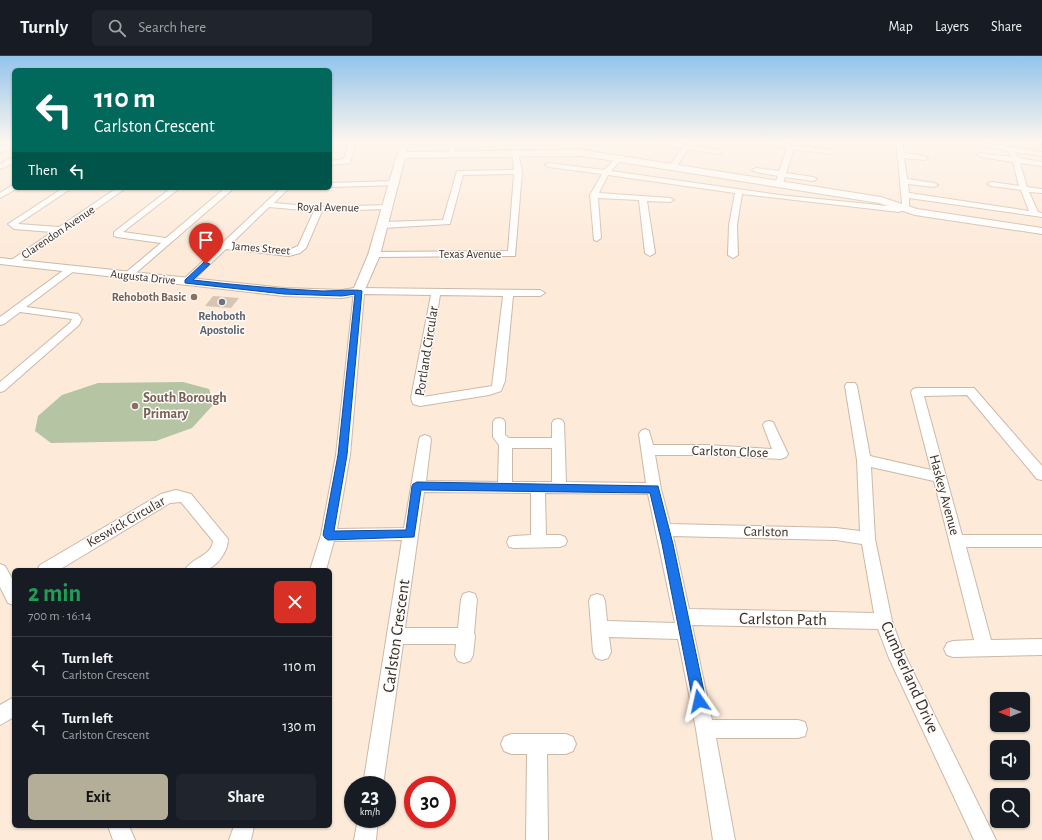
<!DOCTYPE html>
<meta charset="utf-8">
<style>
:root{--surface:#171b24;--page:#20242c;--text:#f1f3f6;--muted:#9ea1a6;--line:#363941;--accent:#b4ae99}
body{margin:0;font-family:"Alegreya Sans",sans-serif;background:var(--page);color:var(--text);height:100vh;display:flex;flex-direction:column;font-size:15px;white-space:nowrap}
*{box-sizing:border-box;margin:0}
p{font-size:13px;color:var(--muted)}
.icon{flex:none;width:22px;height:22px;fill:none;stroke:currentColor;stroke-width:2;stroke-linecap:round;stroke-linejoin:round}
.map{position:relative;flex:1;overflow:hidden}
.details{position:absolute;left:12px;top:512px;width:320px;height:260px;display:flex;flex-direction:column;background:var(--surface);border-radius:6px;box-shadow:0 1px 3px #0004}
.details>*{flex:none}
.guide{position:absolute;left:12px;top:12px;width:320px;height:122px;border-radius:6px;box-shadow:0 1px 3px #0004;background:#00695c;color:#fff;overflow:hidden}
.needle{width:26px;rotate:270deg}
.fabs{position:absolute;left:990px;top:636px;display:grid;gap:8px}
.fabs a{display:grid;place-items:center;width:40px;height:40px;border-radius:6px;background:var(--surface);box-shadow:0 1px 3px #0004;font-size:20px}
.speed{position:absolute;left:344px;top:720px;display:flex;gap:8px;font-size:20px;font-weight:700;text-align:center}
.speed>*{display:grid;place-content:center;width:52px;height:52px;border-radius:50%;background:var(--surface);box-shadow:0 1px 3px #0004;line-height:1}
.speed small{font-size:10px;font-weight:400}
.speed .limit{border:6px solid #d22;background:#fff;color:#111}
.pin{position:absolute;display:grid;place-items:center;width:34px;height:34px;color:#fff;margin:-41px -17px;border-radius:50% 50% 50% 0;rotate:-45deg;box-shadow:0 0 4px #0007}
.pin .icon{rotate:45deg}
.me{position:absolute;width:44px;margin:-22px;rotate:349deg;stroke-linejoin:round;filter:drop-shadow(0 0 3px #0008)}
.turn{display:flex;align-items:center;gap:14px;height:84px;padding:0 16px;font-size:18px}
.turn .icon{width:52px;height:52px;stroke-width:2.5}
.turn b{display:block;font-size:28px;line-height:34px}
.then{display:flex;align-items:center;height:38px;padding:0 16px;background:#0003;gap:8px;font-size:15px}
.round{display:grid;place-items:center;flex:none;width:42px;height:42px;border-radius:6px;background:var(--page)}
.headline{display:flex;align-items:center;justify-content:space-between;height:68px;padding:0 16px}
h1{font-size:24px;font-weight:700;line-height:30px;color:#1e9e55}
.cta{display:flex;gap:8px;margin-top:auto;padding:8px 16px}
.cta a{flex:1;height:46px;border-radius:6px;background:var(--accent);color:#111;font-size:16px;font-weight:700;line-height:46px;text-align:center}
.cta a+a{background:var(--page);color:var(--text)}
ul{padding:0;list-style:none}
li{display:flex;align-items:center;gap:12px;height:60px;padding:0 16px;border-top:1px solid var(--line)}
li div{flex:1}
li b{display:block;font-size:15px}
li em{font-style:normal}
header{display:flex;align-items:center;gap:24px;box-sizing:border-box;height:56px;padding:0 20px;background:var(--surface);border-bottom:1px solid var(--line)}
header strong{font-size:19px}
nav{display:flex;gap:22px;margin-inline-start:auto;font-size:14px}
.search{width:280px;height:36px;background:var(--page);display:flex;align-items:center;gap:10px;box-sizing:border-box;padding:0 14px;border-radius:6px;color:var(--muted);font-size:15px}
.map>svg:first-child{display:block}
</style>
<header>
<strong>Turnly</strong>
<div class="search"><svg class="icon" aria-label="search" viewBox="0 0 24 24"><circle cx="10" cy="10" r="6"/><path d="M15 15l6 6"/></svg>Search here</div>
<nav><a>Map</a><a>Layers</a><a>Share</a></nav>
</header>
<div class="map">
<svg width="1042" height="784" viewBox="0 0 1042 784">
<rect width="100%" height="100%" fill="#fdead9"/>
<path fill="#b5c4a2" d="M183,326l26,7 5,15 -22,24 -36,13 -105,2 -16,-12 3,-15 24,-21 36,-12z"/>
<path fill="#d8c4b5" d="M213,240l26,2 -8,10 -26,-2z"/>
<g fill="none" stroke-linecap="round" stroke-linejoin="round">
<defs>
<path id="minor" d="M356,85l-6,22 -20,2v-4l14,-2 4,-14 -18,1v-4z
M450,85h6l-2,13 -5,-1z
M646,85h19l19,3 2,-3h7l-3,4 29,5 3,2 -3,2 -31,-5 -12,19h-3l-4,-2 13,-18z
M760,85l29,3v-3h7l-1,4 35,5 3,2 -3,2 -36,-5 -8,24 27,4 4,2 -4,2 -28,-4 -2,6h-3l-4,-2 2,-5 -22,-4 -4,-2 4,-2 23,3 8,-23 -24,-4z
M896,85h6l2,12 20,3 4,2 -4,2 -20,-2 3,21 27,4 4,2 -4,2 -26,-3 1,9 120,18 -8,-21 -30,-4 -4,-2 4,-2 28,4 -6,-24 -33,-5 -3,-2 3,-2 31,4 -3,-6 -57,-10h20l71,11v4l-27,-4 4,6 23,4v4l-22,-3 7,24 15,2v4l-13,-1 9,20 4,1v4l-133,-19v10l-10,4 -157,-18 -5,31 1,30 -5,3 -5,-3 1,-30 6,-32 -127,-18 -9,18 71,5 4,2 -4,2 -23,-1 8,52 -5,3 -5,-3 -6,-53 -41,-2 3,40 -4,3 -3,-1 -4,-45 12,-21 -53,-7 -4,-2 4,-2 55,7 13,-13 2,-1 4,2 -12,13 168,24 119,12 4,-2v-2z
M515,94l3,2 4,20 -7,84 -144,1 -2,-2 2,-2 3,-1 134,-1 6,-77 -51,1 -13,49 -67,4 -4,-3 4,-3 60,-2 14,-49 57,-1 -2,-18z
M11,102h3v5l-14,6v-5z
M395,125l4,2 -1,2 -68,2v-4z
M11,130h3v2h4l-18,10v-5z
M63,132h9l-54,36 41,3 58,-39h9l-110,77h-6l-2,-2 2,-2 42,-29 -38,-3 -6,-5z
M171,132h9l-57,44 43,6 59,-50h9l-104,90h-6l-2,-2 2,-2 37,-31 -44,-6 -3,-1v-4z
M281,132h8l-15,15 45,4 69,-2 4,2 -4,2 -66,2 -16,37 -6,5 -11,3 -63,-7 -36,34h-6l-2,-2 2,-2zM269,151l45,4 -16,35 -9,4 -58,-6z
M71,210l3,1 2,2 -2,2 -48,36 52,7 4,5 -3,6 -75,66 -4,1v-10l70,-59 2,-4 -52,-7 -16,12 -4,1v-8l68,-50z
M359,232l181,2 5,3 -5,3h-27l-8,85 -4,10 -12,4 -69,11 -7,-2 -2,-6 20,-103 -67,-1 -14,161 -13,74 67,-1 15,-88 1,-3 5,-2 5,2 1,3 -5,41 72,1 1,-37 -6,-8v-15l2,-3 4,-1 4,1 2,3v13l4,3h43v-15l2,-3 4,-1 4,1 2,3 2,59 80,1 -7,-49 2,-3 4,-2 4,2 4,14h53l66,4 -9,-24 2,-3 4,-1 4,1 15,32 -2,3 -5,2 -75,-4h-51l6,34 9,35 166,4 24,3 -3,-71 -12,-74 2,-3h8l2,3 13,70 61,14 -20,-78 2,-3 4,-1h57l68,78v14l-5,-1 -70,-84 -43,1 38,139h80v12h-76l25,93 51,-1v16l-89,2 -6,-2 -3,-6 3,-6 6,-2 21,-1 -40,-159 -63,-14 4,72 17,82 10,28 94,191h-22l-85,-182 -11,-29 -186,-4 20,95h86l7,2 2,7 -2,7 -7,2h-82l19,102h-22l-17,-111 -18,-90 -69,-2 2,15 -3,6 -6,2 -6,-2 -3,-6 -4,-51 2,-5 6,-2 6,2 2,5 2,20 68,2 -27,-129 -103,-1 1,42h14l5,2 2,4 -2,4 -5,2 -46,1 -5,-1 -2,-5 2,-5 5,-1 17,-1v-42l-107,-1 -19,136h53l3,-29 2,-5 6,-2 6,2 2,5 -3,34 1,3 -2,19 -3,6 -6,2 -6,-2 -3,-6 1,-11h-53l-20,141h-20l39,-245 -68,1 -8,29h-16l11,-35 15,-80 18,-164zM440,239l63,1 -11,90 -69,11zM512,392h40v34h-40zM673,480l163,4 26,4 12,69 -185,-4z
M176,434l15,4 37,45c0,12 -11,29 -24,31 -6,1 -13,0 -19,0 6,-12 27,-14 28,-29l-32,-39 -11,1 -111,67h-22l3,-5 121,-71z
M0,508l5,2 9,16v23l-6,-2 -8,-16z
M14,641v20l-14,8v-20z
M511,678h55l7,3 3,7 -3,7 -7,3h-19l1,86h-22l1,-86h-16l-7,-3 -3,-7 3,-7z
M358,763h20l-2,21h-22z
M108,770h21l6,14h-22z
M234,770h20l-3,14h-22z"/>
<path id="tertiary" d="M401,85h8l-3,11 177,-2 298,47 36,12 125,19v6l-127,-19 -36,-12 -296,-47 -178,2 -25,97 -17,39 -21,4 -58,-2 -284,-32v-6l284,30 58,2 12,-2 14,-33z"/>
<path id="secondary" d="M10,85h4v6l-14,6v-7z"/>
</defs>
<use href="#minor" stroke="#cab9a9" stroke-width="2"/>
<use href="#tertiary" stroke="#cab9a9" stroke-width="2"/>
<use href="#secondary" stroke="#cab9a9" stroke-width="2"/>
<use href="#minor" fill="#fff" fill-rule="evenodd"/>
<use href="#tertiary" fill="#fff" fill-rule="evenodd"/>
<use href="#secondary" fill="#fff" fill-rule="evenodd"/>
</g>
<linearGradient id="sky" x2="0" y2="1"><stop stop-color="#92c4ec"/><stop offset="0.44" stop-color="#fef6ee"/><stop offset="1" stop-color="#fef6ee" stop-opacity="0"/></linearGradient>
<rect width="1042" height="195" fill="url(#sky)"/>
<path fill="#1a73e8" stroke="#114b97" d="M204,206l6,2 -17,16c43,5 86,9 130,11 7,0 36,-2 39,0l-15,164 -13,76 72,-1 6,-44 1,-2 4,-2 241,4 15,58 33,157 -2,5 -5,1 -4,-1 -2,-5 -31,-157 -12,-51 -229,-3 -7,47 -86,3 -3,-2 -2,-3 15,-80 17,-161 -13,2 -58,-2 -99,-11v-3z"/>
<g fill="#8d6e63" stroke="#fefaf7" stroke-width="1.5">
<circle cx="194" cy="241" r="4"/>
<circle cx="135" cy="350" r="4"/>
</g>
<circle fill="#6b7280" stroke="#fefaf7" stroke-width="1.5" cx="222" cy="246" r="4"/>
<g text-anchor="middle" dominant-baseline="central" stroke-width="3" stroke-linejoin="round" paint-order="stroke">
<g font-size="12" fill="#37302a" stroke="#fefaf7">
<text transform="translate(328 151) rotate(1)">Royal Avenue</text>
<text transform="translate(58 176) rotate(-34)">Clarendon Avenue</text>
<text transform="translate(261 192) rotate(5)">James Street</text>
<text x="470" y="198">Texas Avenue</text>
<text transform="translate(143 221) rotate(6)">Augusta Drive</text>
</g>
<g font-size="12" font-weight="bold" fill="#785e54" stroke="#fefaf7" text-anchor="end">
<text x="186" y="241">Rehoboth Basic</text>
</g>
<g font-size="12" font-weight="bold" fill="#5b616d" stroke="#fefaf7">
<text x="222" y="260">Rehoboth<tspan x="222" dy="14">Apostolic</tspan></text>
</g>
<g font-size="14" fill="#37302a" stroke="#fefaf7">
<text transform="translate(427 295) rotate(-81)">Portland Circular</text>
<text transform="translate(730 396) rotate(2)">Carlston Close</text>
<text transform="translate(944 439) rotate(75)">Haskey Avenue</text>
<text transform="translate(126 466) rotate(-30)">Keswick Circular</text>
<text transform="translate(766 476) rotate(1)">Carlston</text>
</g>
<g font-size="14" font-weight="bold" fill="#785e54" stroke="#fefaf7" text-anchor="start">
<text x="143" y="342">South Borough<tspan x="143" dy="16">Primary</tspan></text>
</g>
<g font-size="17" fill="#37302a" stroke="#fefaf7">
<text transform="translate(783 563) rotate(1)">Carlston Path</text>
<text transform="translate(396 580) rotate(-82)">Carlston Crescent</text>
<text transform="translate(910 621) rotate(66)">Cumberland Drive</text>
</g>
</g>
</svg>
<div class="fabs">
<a><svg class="needle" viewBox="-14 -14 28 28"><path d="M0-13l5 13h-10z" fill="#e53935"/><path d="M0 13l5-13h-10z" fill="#9ea1a6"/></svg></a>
<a><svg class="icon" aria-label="sound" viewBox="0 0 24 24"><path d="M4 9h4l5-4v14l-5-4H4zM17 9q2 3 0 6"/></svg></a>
<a><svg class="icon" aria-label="search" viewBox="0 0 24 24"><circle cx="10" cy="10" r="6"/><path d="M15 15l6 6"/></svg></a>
</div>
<div class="speed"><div>23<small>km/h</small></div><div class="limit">30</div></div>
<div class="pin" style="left:206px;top:208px;background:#d93025"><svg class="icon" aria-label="arrive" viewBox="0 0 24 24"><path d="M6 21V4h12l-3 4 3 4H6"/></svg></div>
<svg class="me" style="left:699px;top:645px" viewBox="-20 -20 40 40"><path d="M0-17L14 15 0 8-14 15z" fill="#1a73e8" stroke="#fff" stroke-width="4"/></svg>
<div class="guide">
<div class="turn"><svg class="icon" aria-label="left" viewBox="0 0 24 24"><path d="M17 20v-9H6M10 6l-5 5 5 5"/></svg><div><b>110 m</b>Carlston Crescent</div></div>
<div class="then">Then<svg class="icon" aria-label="left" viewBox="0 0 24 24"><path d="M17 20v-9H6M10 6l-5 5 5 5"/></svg></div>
</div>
<section class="details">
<div class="headline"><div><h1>2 min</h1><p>700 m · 16:14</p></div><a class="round" style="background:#d93025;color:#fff"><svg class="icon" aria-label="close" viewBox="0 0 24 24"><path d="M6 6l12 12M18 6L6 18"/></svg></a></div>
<ul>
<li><svg class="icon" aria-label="left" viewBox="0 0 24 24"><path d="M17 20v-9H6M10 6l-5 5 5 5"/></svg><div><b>Turn left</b><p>Carlston Crescent</p></div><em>110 m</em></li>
<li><svg class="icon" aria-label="left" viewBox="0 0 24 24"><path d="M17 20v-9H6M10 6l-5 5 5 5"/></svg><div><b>Turn left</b><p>Carlston Crescent</p></div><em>130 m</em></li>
</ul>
<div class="cta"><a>Exit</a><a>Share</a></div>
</section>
</div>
